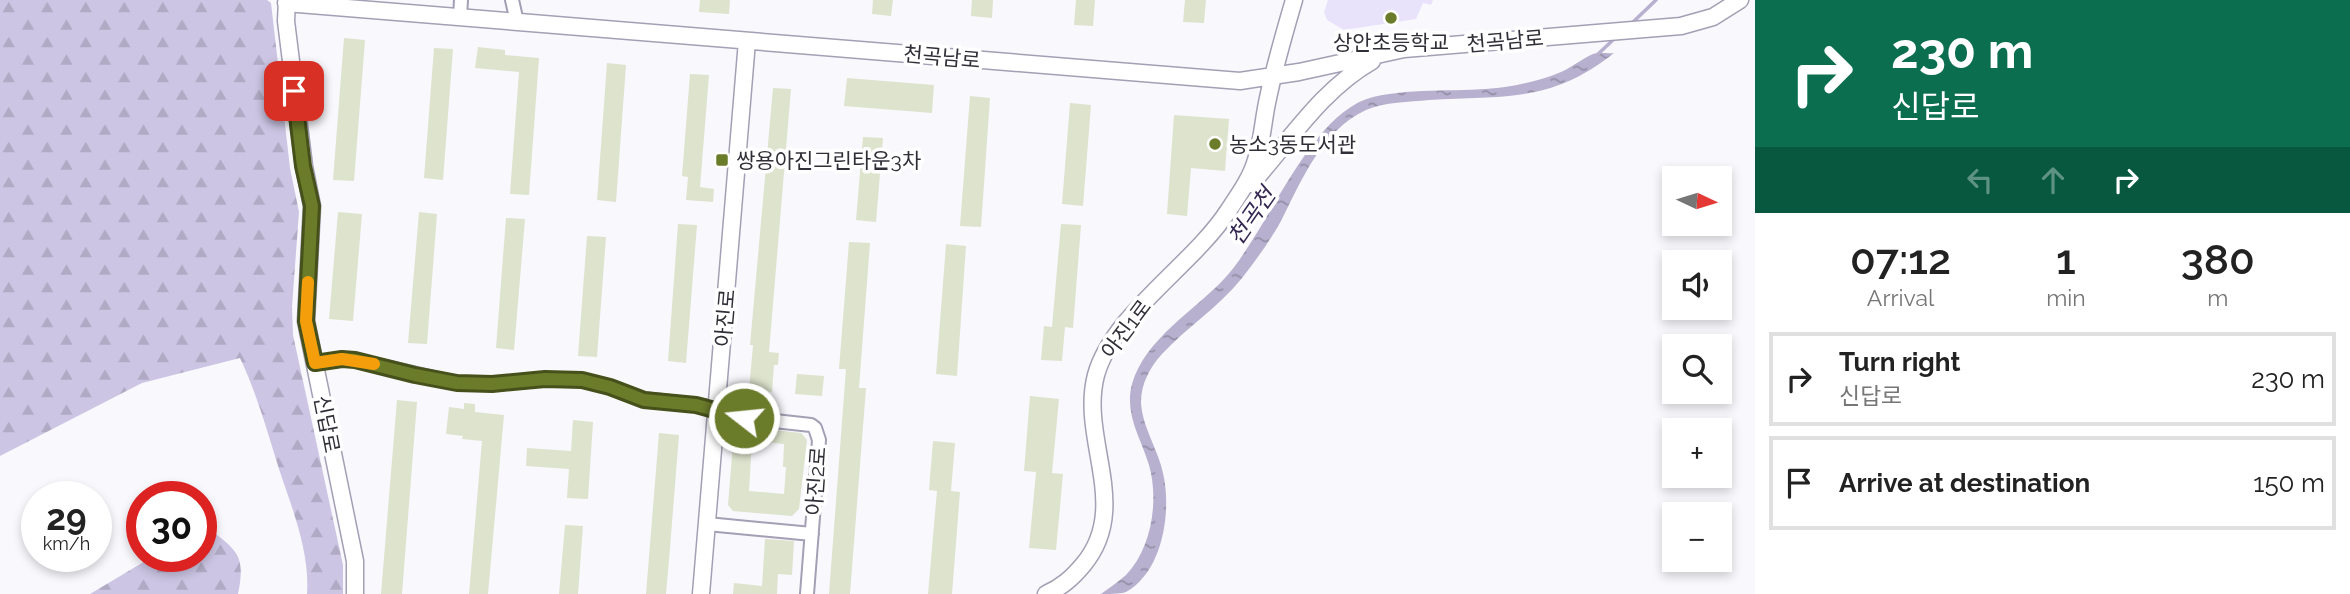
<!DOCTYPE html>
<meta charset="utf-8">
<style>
:root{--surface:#fff;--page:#f2f2f2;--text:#222;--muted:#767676;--line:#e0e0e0}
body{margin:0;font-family:Raleway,"Noto Sans KR",sans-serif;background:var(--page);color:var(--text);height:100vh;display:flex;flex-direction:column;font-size:26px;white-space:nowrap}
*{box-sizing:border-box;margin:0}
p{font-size:23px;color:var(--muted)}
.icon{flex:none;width:38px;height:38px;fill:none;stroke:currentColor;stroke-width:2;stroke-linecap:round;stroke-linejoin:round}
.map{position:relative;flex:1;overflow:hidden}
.panel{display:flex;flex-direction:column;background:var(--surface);width:595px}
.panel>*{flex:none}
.banner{background:#0b6e4f;color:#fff;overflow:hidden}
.needle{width:46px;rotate:94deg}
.buttons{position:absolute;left:1662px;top:166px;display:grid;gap:14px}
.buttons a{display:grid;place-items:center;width:70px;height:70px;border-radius:0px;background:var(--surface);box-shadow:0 4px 10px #0003;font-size:35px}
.speed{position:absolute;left:21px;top:481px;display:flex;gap:14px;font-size:35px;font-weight:700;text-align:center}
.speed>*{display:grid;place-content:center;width:91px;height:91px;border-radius:50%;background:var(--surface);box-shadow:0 4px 10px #0003;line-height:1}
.speed small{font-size:18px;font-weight:400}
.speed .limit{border:10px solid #d22;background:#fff;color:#111}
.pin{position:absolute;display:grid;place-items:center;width:60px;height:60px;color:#fff;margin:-30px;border-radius:14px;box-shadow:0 4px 10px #0006}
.me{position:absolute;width:77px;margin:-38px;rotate:286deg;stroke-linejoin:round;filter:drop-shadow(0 0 5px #0008)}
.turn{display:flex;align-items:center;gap:24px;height:147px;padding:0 21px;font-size:32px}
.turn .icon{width:91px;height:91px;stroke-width:2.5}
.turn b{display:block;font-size:49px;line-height:60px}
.lanes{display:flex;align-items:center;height:66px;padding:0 21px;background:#0003;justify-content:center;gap:35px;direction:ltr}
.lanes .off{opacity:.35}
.eta{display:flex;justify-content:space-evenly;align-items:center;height:119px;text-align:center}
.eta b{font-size:42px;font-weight:600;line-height:49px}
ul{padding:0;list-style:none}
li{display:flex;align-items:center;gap:21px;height:94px;margin:0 14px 10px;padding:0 7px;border:4px solid var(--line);border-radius:0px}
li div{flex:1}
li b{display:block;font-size:26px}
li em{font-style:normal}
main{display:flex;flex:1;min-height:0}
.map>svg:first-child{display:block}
</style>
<main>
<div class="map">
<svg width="1755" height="594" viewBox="0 0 1755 594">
<defs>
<pattern id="forest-firs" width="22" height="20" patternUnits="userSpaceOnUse" patternTransform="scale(1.75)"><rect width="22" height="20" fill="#ccc6e4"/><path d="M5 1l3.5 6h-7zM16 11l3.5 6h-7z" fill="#b0aac4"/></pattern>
<pattern id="water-ripples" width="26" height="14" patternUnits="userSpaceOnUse" patternTransform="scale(1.75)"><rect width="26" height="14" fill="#b7b0ce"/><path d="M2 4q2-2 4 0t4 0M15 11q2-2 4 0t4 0" fill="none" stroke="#9590a8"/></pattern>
</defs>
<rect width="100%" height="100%" fill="#f9f8fd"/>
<path fill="url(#forest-firs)" d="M0,0h267l4,3 19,165 9,44 -7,95 1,28 50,230v29h-36c3,-42 -15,-86 -28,-125 -12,-38 -22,-75 -39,-111l-98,25 -142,73z
M205,525c29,25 42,26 33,69h-148l62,-37 49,-1v-29z"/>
<path fill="#e8e3fb" d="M1328,0h105l-2,5 -8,-2 -7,16 -72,11 -17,-10 -3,-8z"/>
<path fill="url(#water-ripples)" d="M1614,53c-64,51 -110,42 -185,47 -20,2 -44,2 -63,10 -45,21 -64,70 -85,111 -11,20 -25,39 -39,57 -23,29 -55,49 -80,76 -12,13 -21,30 -21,48 1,26 19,50 23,76 7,37 -2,94 -38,114 -6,2 -18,2 -25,2 8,-6 17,-12 25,-19 26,-27 33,-75 23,-110 -8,-27 -25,-51 -17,-81 13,-45 62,-73 93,-106 43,-47 84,-165 148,-181 43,-10 88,-4 132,-10 19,-3 37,-7 56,-15 10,-4 22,-14 32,-18 6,-2 15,0 21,-1z"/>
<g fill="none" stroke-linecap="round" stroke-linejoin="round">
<path stroke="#b7b0ce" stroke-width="3.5" d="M1631,24l25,-24
M1595,57l20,-19"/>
</g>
<path fill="#dde3cd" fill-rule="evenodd" d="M700,0h30l-1,14 -30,-2z
M873,0h20l-2,16 -19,-2z
M972,0h21l-1,18 -21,-2z
M1076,0h19l-2,26 -19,-1z
M1185,0h21l-2,23 -21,-1z
M344,38l21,2 -11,141 -21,-1z
M478,47l27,3v5l34,3 -10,137 -19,-1 9,-122 -44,-4z
M434,48l19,1 -10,131 -19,-2z
M607,63l19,2 -10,137 -19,-2z
M690,74l19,1 -9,112 14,2 -1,13 -27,-2 2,-23 -6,-1z
M847,78l87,7 -2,28 -88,-7z
M773,88l18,1 -22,263 10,1 -1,12h-4l-2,27 -23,-2 4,-45h-3z
M970,96l20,2 -9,129 -21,-1z
M1070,103l21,2 -8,101 -21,-2z
M1174,115l55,4 -4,52 -34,-3 -4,48 -20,-2z
M863,137l20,1 -7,84 -20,-2z
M338,212l24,2 -9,107 -24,-2z
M419,212l18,2 -10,130 -19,-1z
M506,218l19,1 -11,131 -18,-2z
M678,224l19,1 -11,138 -18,-2z
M1061,224l20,1 -8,103 -8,-1 -3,34 -21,-1 3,-34 8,1z
M587,236l19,1 -9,120 -19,-1z
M849,242l21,1 -11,145h7l-16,206h-21l17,-225h-7z
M946,244l20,2 -9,130 -21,-2z
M797,374l27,2 -2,20 -27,-2z
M1030,396l29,3 -7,74 11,1 -7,76 -27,-2 7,-76 -12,-1z
M397,400l20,2 -15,192h-21z
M464,403l11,1v8l29,3 -16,179h-19l13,-153 -20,-2 1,-3 -17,-2 3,-27 15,2z
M573,420l20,2 -5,77 -21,-1 2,-29 -43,-3 1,-18 44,3z
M741,426l60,7 6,7 -8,69 -7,7 -59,-5 -5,-6 6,-74zM752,441l32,3 -1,23h3l-2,27 -35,-3z
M659,433l20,2 -9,113 -4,46h-20z
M933,441l22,2 -4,48 9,1 -8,102h-24l9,-103 -8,-1z
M565,525l18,1 -5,68h-19z
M765,539l29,2 -2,34 -14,-1 -1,20h-44l1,-11 28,3z"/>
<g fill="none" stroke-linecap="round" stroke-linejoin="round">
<defs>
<path id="minor" d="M512,0l5,22
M460,17l1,-17
M315,363l27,-4 13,1 102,23 35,1 53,-5 37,1 28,7 34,12 61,7 33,11 73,8 4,3 4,12 -12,154
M707,524l105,10"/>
<path id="tertiary" d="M287,0l-1,21 18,145 8,40 -6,115 49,240v33
M286,3l954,78 59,-9 105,-23 277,-23 32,-9 27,-17
M1251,184c38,-42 70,-94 121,-123
M701,594l46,-553
M1046,594c16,-7 26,-16 37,-29 49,-58 -4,-126 13,-190 17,-61 97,-110 132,-164 10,-15 23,-33 28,-51 6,-18 7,-38 11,-57 7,-35 17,-69 27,-103"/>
</defs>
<use href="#minor" stroke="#a49fb4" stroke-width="16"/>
<use href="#tertiary" stroke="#a49fb4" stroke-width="19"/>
<use href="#minor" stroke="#fff" stroke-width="12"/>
<use href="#tertiary" stroke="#fff" stroke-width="16"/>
</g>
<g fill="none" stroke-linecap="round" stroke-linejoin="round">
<defs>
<path id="route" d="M294,91l9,75 9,40 -6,115 9,42 27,-4 13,1 60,15 42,8 35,1 53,-5 37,1 28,7 34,13 52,5 48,13"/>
</defs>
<use href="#route" stroke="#45501b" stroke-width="18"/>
<use href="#route" stroke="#6a7b2a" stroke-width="12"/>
<path stroke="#f59e0b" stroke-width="12" d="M308,282l-2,39 9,42 27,-4 32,5"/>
</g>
<g fill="#6a7b2a" stroke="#fff" stroke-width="2.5">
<circle cx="1391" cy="18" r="7"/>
<circle cx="1215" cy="144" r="7"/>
<rect x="715" y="153" width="14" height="14" rx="3.5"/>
</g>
<g text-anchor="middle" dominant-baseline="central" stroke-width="7" stroke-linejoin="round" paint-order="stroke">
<g font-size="21" fill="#302f37" stroke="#fff">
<text transform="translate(1505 41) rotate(-5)">천곡남로</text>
<text transform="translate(942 57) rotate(5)">천곡남로</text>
<text transform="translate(725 318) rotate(-85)">아진로</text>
<text transform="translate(1126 329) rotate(-53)">아진1로</text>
<text transform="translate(327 424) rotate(79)">신답로</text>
<text transform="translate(816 481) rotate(-86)">아진2로</text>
</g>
<g font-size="21" fill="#302f37" stroke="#fff" text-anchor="start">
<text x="1391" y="42" text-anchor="middle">상안초등학교</text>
<text x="1229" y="144">농소3동도서관</text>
<text x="736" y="160">쌍용아진그린타운3차</text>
</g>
<g font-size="23" font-style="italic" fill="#342852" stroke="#fff">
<text transform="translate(1251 216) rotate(-55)">천곡천</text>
</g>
</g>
</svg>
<div class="buttons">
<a><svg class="needle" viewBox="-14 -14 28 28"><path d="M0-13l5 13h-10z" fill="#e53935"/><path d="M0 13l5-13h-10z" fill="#767676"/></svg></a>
<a><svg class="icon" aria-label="sound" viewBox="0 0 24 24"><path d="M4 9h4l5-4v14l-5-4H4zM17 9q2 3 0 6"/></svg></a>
<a><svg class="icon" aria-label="search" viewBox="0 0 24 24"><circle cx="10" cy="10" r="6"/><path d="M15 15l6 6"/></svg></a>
<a>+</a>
<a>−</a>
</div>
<div class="speed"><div>29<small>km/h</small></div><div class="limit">30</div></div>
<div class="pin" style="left:294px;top:91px;background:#d93025"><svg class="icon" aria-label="arrive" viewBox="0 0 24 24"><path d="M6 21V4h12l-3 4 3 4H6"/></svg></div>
<svg class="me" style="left:744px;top:418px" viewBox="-20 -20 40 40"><circle r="17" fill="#6a7b2a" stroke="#fff" stroke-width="3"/><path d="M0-11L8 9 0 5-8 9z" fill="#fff"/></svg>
</div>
<section class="panel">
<div class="banner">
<div class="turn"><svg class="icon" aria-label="right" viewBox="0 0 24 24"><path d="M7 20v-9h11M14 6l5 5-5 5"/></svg><div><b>230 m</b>신답로</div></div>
<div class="lanes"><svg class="icon off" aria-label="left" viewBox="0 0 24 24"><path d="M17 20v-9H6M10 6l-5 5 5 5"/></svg><svg class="icon off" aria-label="ahead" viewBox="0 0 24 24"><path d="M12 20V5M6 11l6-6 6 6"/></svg><svg class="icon" aria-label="right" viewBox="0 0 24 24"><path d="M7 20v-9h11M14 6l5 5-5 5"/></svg></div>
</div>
<div class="eta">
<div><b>07:12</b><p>Arrival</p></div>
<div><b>1</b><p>min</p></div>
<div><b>380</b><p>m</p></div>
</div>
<ul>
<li><svg class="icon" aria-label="right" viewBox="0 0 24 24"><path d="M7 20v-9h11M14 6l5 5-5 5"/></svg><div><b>Turn right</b><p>신답로</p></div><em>230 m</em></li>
<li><svg class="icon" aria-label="arrive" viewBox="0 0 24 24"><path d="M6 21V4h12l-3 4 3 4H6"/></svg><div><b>Arrive at destination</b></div><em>150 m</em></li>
</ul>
</section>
</main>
